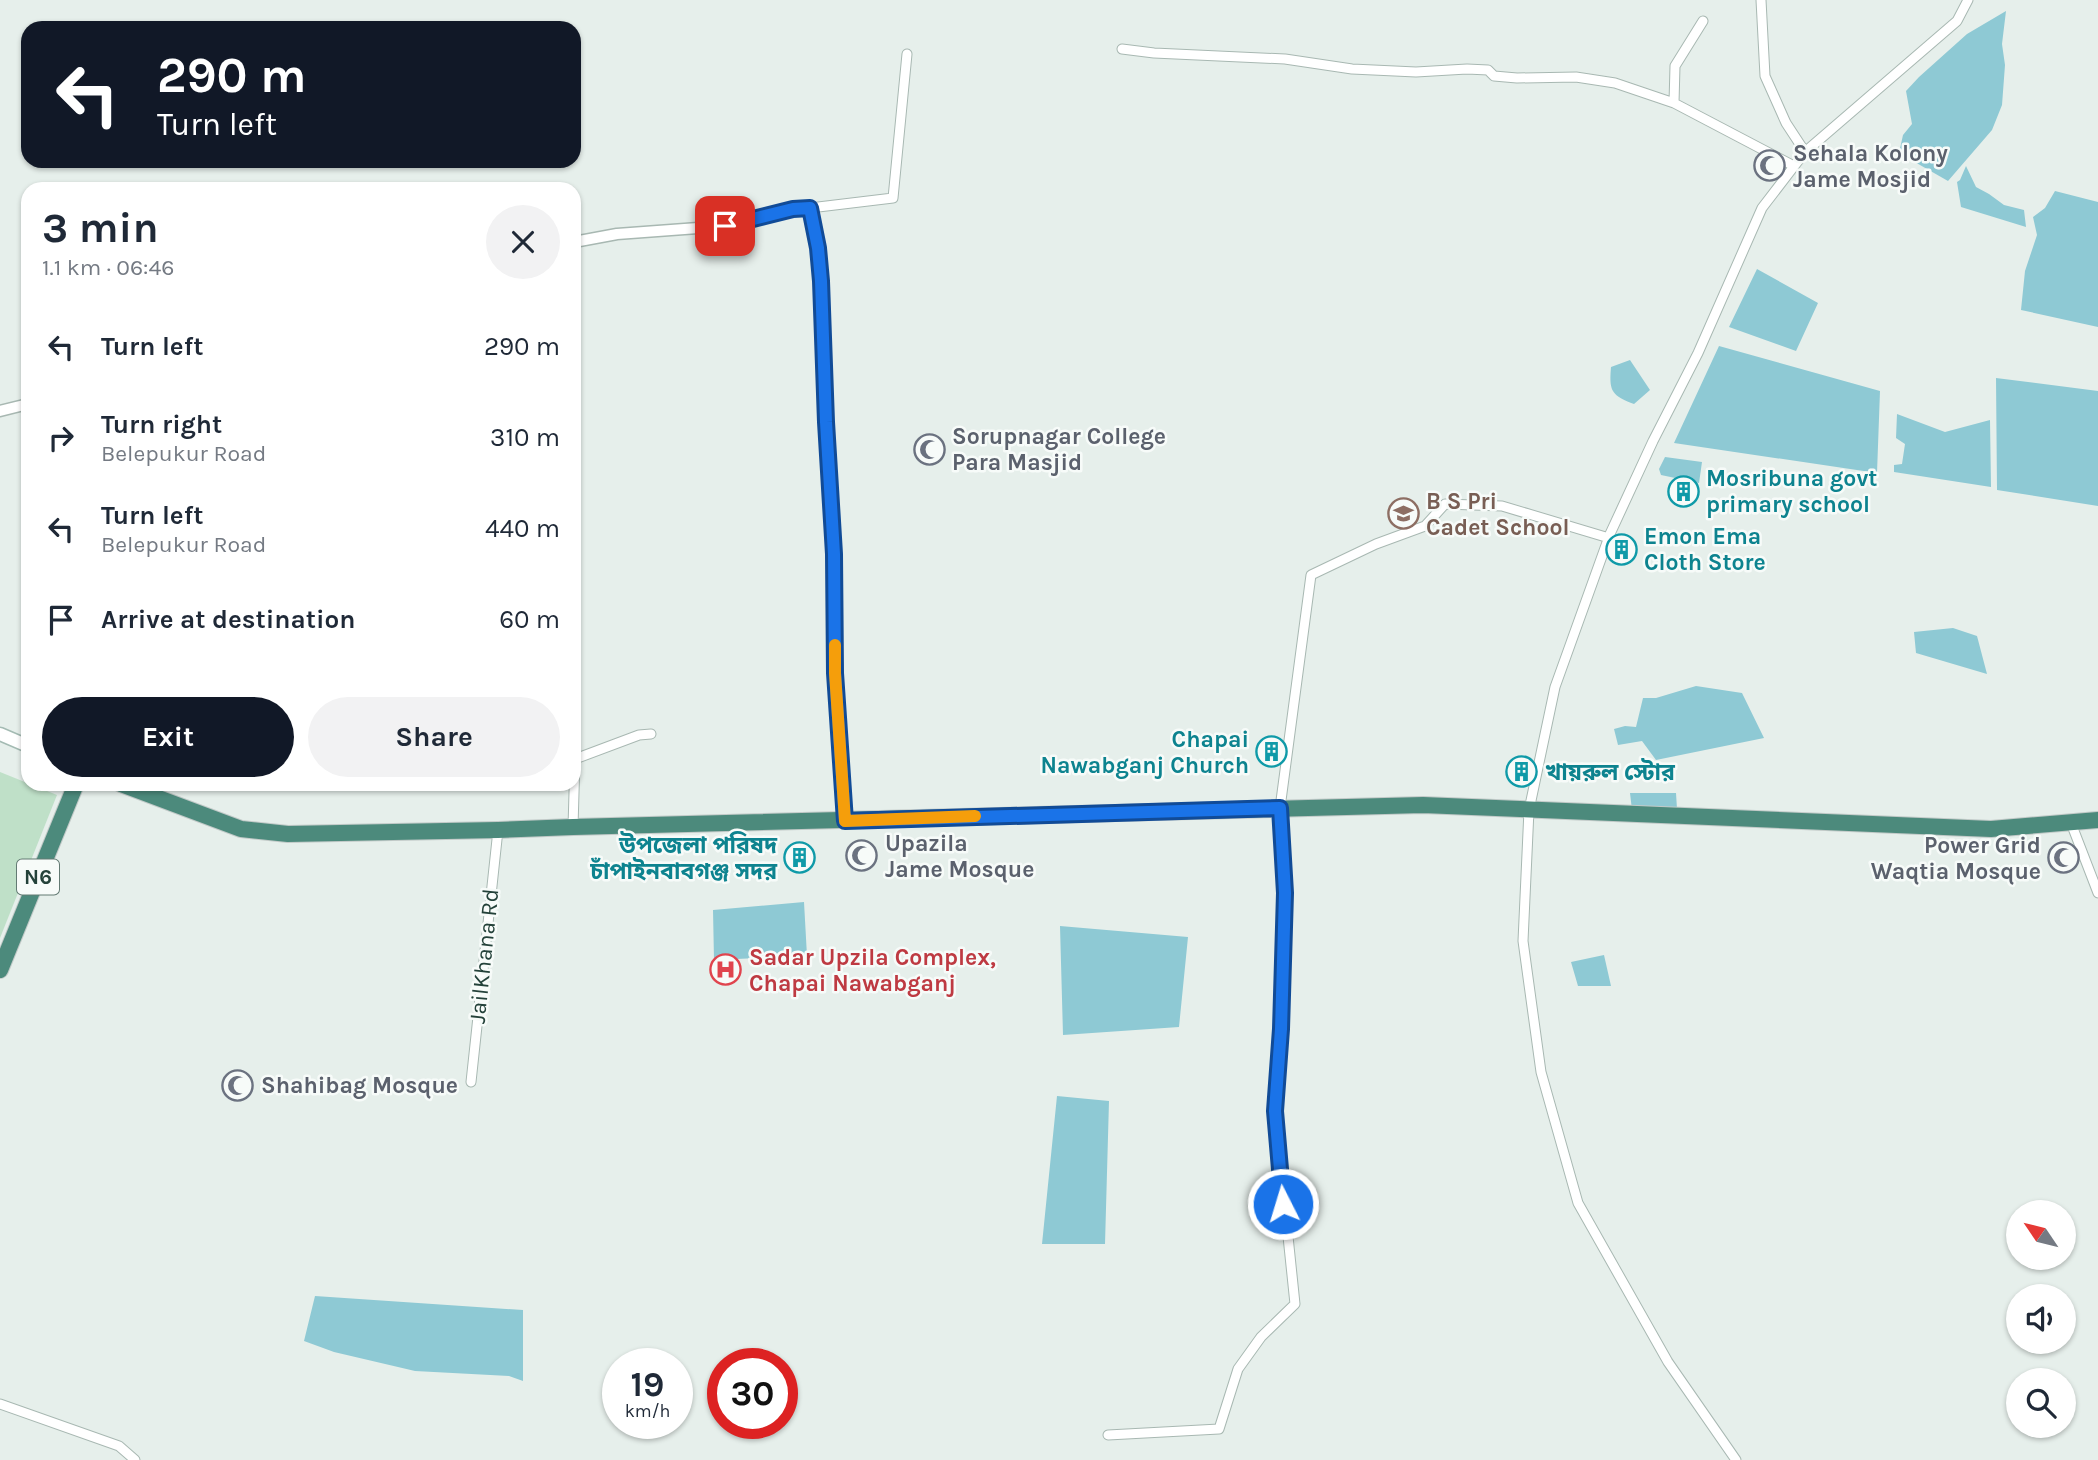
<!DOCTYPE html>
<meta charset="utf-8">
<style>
:root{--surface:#fff;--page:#f2f2f3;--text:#1f2937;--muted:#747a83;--accent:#111827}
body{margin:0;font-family:Karla,"Noto Sans Bengali",sans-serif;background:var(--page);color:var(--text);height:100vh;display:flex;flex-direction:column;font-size:26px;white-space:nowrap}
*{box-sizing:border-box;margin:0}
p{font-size:23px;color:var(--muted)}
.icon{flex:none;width:38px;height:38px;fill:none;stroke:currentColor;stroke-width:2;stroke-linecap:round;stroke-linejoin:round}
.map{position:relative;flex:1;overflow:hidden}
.side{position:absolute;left:21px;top:182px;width:560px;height:609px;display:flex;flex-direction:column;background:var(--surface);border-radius:21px;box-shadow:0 2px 5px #0004}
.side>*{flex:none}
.banner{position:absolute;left:21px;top:21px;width:560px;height:147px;border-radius:21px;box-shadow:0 2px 5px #0004;background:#111827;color:#fff;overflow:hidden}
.needle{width:46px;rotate:305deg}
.controls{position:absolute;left:2006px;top:1200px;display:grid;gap:14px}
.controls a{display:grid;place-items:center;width:70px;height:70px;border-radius:50%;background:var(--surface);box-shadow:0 2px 5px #0004;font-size:35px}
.speed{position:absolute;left:602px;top:1348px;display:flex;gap:14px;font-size:35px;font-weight:700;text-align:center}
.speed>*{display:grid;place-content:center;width:91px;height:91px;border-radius:50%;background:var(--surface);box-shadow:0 2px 5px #0004;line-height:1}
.speed small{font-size:18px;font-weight:400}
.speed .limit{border:10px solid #d22;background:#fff;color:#111}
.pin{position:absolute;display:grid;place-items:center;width:60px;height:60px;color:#fff;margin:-30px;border-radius:14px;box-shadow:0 4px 10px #0006}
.me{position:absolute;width:77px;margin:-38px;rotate:355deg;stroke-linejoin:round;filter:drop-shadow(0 0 5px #0008)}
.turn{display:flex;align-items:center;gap:24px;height:147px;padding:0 21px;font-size:32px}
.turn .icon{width:91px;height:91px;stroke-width:2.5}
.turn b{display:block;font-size:49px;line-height:60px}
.round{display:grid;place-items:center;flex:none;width:74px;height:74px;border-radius:37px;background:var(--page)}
.head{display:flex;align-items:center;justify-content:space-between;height:119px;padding:0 21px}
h1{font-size:42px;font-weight:700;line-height:52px}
.cta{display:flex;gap:14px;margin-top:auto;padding:14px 21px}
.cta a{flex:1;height:80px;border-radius:42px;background:var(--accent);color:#fff;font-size:28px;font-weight:700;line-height:80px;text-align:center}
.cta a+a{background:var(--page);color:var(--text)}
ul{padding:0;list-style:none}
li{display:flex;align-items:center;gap:21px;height:91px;padding:0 21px}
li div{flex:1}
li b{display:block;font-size:26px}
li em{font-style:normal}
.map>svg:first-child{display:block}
</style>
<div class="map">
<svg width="2098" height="1460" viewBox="0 0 2098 1460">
<rect width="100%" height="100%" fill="#e6efeb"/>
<path fill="#bfe0c8" d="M0,772l57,23 -57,143z"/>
<path fill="#8ec9d4" d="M2006,11l-4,33 3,21 -3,40 -10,25 -44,51 -49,-28 4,-18 9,-11 -6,-33 13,-14 48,-43z
M1966,166l10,21 13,7 15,11 20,5 2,17 -65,-20 -4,-25 3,-2z
M2055,191l43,11v125l-77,-17 4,-39 12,-36 -4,-18 12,-9z
M1757,269l61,34 -22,48 -67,-24z
M1719,346l161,45 -3,82 -203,-30z
M1630,360l20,30 -16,14c-23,-9 -25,-13 -23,-37z
M1996,378l102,13v115l-101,-16z
M1897,414l48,18 45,-12 1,67 -97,-15v-7l8,-1 3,-20 -9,-6z
M1665,457l37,5 -3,21 -38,-8 -2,-6z
M1953,628l24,8 10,38 -71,-21 -2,-21z
M1696,686l46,7 22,45 -108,22 -14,-19 -24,4 -4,-16 11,-3 11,1 7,-29h13z
M1630,793h46l1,16 -45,1z
M804,902l3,54 -93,4 -1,-50z
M1060,926l128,11 -9,90 -116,8z
M1604,955l7,31h-33l-7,-24z
M1057,1096l52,5 -4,143h-63z
M315,1296l208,14v71l-14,-5 -94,-5 -81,-19 -30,-11z"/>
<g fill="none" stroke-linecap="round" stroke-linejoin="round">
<defs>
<path id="minor" d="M1761,0l4,76 21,47 19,29
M1122,49l32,4 131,6 67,10 64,3 51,-3 21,1 6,6 23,2 59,-1 39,6 59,20 120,63
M1674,103l1,-37 28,-45
M810,208l83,-10 14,-144
M2071,823l27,70
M573,827l2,-68 64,-24 12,-1
M471,1082l27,-252
M0,1404l119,42 16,14
M1108,1435l111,-6 19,-60 23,-32 34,-33 -20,-193 6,-82 4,-136 -5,-85 31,-233 65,-31 49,-18 20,-22 57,2 107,32
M1736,1460l-68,-98 -90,-159 -37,-131 -18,-131 6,-131 26,-123 55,-153 43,-93 45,-88 64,-145 43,-56 152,-131 11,-21"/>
<path id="tertiary" d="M574,242l43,-8 108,-8 68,-17 17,-1 9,40 2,33 5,141 8,132 1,119 10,148
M0,411l28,-7"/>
<path id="secondary" d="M0,734l28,12"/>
<path id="trunk" d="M121,784l120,45 47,5 210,-4 75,-3 850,-22 568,24 107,-9
M0,970l76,-186"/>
</defs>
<use href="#minor" stroke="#a8b8b2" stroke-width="11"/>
<use href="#tertiary" stroke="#a8b8b2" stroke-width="13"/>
<use href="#secondary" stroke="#a4bbb3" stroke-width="15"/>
<use href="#trunk" stroke="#c2cac8" stroke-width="18"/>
<use href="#minor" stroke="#fff" stroke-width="9"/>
<use href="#tertiary" stroke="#fff" stroke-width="10"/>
<use href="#secondary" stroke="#fff" stroke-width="12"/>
<use href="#trunk" stroke="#4c8a7c" stroke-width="16"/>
</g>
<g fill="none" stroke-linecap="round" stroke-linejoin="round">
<defs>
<path id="route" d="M725,226l68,-17 17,-1 8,40 3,33 5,141 8,132 1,119 10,148 435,-13 5,85 -4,136 -6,82 8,93"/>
</defs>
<use href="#route" stroke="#114b97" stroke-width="18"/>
<use href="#route" stroke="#1a73e8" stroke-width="12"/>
<path stroke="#f59e0b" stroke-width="12" d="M835,645v28l10,148 130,-5"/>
</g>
<defs>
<symbol id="mosque-ring" viewBox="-11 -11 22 22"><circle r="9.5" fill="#f7fbf9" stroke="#6b7280" stroke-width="1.5"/><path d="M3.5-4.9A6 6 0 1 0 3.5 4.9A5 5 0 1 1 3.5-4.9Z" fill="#6b7280"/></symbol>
<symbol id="building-ring" viewBox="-11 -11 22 22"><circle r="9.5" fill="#f7fbf9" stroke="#0f9aa8" stroke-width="1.5"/><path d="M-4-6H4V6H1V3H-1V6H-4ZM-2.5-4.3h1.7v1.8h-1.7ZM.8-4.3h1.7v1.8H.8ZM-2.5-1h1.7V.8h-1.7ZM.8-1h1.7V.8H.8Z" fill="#0f9aa8"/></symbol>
<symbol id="school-ring" viewBox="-11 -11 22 22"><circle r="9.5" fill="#f7fbf9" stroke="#8d6e63" stroke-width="1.5"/><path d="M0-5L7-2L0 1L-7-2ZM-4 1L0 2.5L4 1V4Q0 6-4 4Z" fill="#8d6e63"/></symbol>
<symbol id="hospital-ring" viewBox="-11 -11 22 22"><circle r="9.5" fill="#f7fbf9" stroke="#e0444e" stroke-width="1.5"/><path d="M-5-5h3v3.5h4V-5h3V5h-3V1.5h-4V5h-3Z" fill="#e0444e"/></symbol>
</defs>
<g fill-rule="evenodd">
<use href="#mosque-ring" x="1752" y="148" width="35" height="35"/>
<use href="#mosque-ring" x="912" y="432" width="35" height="35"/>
<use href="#building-ring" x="1666" y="474" width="35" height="35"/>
<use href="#school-ring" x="1386" y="496" width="35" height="35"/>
<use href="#building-ring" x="1604" y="532" width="35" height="35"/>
<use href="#building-ring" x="1254" y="734" width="35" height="35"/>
<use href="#building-ring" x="1504" y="754" width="35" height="35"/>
<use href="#mosque-ring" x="844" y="838" width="35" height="35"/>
<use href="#building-ring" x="782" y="840" width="35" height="35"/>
<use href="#mosque-ring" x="2046" y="840" width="35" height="35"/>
<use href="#hospital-ring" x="708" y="952" width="35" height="35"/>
<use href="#mosque-ring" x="220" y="1068" width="35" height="35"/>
</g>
<g text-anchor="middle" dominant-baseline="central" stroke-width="5" stroke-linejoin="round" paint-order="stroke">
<rect fill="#f7fbf9" stroke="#637a73" stroke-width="2" x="17" y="859.5" width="42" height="35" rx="5"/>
<g font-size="21" font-weight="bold" fill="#24423a">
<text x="38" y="877">N6</text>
</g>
<g font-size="23" font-weight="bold" fill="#5b616d" stroke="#f7fbf9" text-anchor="start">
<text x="1793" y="153">Sehala Kolony<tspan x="1793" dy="26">Jame Mosjid</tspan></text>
<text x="952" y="436">Sorupnagar College<tspan x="952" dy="26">Para Masjid</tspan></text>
<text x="885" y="843">Upazila<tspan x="885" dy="26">Jame Mosque</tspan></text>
<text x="2041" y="845" text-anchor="end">Power Grid<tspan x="2041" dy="26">Waqtia Mosque</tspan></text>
<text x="261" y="1085">Shahibag Mosque</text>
</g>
<g font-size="23" font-weight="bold" fill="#0d838f" stroke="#f7fbf9" text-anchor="start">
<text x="1706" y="478">Mosribuna govt<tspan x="1706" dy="26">primary school</tspan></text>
<text x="1644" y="536">Emon Ema<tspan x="1644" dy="26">Cloth Store</tspan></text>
<text x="1249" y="739" text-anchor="end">Chapai<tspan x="1249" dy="26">Nawabganj Church</tspan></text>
<text x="1545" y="772">খায়রুল স্টোর</text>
<text x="777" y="845" text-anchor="end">উপজেলা পরিষদ<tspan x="777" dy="26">চাঁপাইনবাবগঞ্জ সদর</tspan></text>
</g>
<g font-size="23" font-weight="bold" fill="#785e54" stroke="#f7fbf9" text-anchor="start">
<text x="1426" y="501">B S Pri<tspan x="1426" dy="26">Cadet School</tspan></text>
</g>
<g font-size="23" fill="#24423a" stroke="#f7fbf9">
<text transform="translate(484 956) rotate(-84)">JailKhana Rd</text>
</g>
<g font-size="23" font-weight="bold" fill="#be3a42" stroke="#f7fbf9" text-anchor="start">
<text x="749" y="957">Sadar Upzila Complex,<tspan x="749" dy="26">Chapai Nawabganj</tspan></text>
</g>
</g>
</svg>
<div class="controls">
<a><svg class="needle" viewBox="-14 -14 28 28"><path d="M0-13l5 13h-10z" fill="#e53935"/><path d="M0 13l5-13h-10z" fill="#747a83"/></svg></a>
<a><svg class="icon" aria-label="sound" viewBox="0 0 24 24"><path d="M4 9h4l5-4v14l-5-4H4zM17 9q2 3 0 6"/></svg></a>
<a><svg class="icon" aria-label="search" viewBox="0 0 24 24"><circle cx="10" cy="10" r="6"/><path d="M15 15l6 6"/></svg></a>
</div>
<div class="speed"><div>19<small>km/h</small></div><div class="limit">30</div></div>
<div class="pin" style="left:725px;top:226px;background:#d93025"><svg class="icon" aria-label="arrive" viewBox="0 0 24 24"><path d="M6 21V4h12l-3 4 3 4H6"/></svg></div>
<svg class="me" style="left:1283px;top:1204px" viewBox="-20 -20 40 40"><circle r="17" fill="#1a73e8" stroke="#fff" stroke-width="3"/><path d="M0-11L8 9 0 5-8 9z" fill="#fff"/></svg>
<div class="banner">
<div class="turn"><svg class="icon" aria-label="left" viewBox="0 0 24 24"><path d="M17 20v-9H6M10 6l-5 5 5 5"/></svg><div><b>290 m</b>Turn left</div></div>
</div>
<section class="side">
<div class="head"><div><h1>3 min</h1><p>1.1 km · 06:46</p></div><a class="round"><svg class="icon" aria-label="close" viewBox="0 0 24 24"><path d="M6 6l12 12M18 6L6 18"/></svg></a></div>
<ul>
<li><svg class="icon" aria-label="left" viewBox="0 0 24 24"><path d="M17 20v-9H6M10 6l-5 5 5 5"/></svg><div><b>Turn left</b></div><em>290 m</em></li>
<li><svg class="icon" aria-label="right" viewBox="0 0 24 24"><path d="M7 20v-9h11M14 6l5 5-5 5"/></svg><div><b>Turn right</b><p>Belepukur Road</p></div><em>310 m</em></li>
<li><svg class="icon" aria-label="left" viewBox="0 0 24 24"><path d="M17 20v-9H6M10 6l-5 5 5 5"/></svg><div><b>Turn left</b><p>Belepukur Road</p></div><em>440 m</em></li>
<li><svg class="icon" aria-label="arrive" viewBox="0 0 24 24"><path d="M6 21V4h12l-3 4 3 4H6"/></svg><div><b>Arrive at destination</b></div><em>60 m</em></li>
</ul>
<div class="cta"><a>Exit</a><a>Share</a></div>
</section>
</div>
